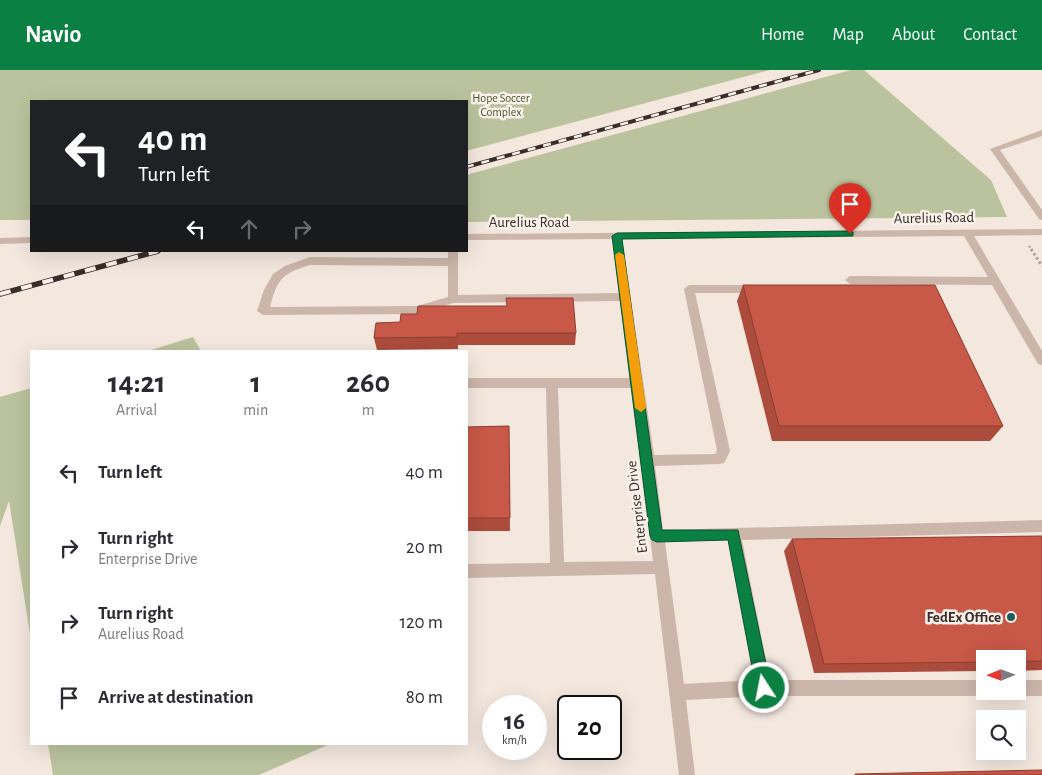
<!DOCTYPE html>
<style>
:root{--surface:#fff;--page:#f2f2f3;--text:#2b2b33;--muted:#7c7c81;--accent:#0b8043}
body{margin:0;font-family:"Alegreya Sans",sans-serif;background:var(--page);color:var(--text);height:100vh;display:flex;flex-direction:column;font-size:19px;white-space:nowrap}
*{box-sizing:border-box;margin:0}
p{font-size:16px;color:var(--muted)}
.icon{flex:none;width:28px;height:28px;fill:none;stroke:currentColor;stroke-width:2;stroke-linecap:round;stroke-linejoin:round}
.map{position:relative;flex:1;overflow:hidden}
.side{position:absolute;left:30px;top:280px;width:438px;height:395px;display:flex;flex-direction:column;background:var(--surface);border-radius:0px;box-shadow:0 5px 20px #0002}
.side>*{flex:none}
.guide{position:absolute;left:30px;top:30px;width:438px;height:152px;border-radius:0px;box-shadow:0 5px 20px #0002;background:#202124;color:#fff;overflow:hidden}
.needle{width:32px;rotate:269deg}
.tools{position:absolute;left:976px;top:580px;display:grid;gap:10px}
.tools a{display:grid;place-items:center;width:50px;height:50px;border-radius:0px;background:var(--surface);box-shadow:0 5px 20px #0002;font-size:25px}
.speed{position:absolute;left:482px;top:625px;display:flex;gap:10px;font-size:25px;font-weight:700;text-align:center}
.speed>*{display:grid;place-content:center;width:65px;height:65px;border-radius:50%;background:var(--surface);box-shadow:0 5px 20px #0002;line-height:1}
.speed small{font-size:12px;font-weight:400}
.speed .limit{border:2px solid #111;border-radius:8px;background:#fff;color:#111}
.pin{position:absolute;display:grid;place-items:center;width:42px;height:42px;color:#fff;margin:-51px -21px;border-radius:50% 50% 50% 0;rotate:-45deg;box-shadow:0 0 5px #0007}
.pin .icon{rotate:45deg}
.me{position:absolute;width:55px;margin:-28px;rotate:349deg;stroke-linejoin:round;filter:drop-shadow(0 0 4px #0008)}
.turn{display:flex;align-items:center;gap:18px;height:105px;padding:0 25px;font-size:22px}
.turn .icon{width:65px;height:65px;stroke-width:2.5}
.turn b{display:block;font-size:35px;line-height:42px}
.lanes{display:flex;align-items:center;height:48px;padding:0 25px;background:#0003;justify-content:center;gap:25px;direction:ltr}
.lanes .off{opacity:.35}
.eta{display:flex;justify-content:space-evenly;align-items:center;height:85px;text-align:center}
.eta b{font-size:30px;font-weight:700;line-height:35px}
ul{padding:0;list-style:none}
li{display:flex;align-items:center;gap:15px;height:75px;padding:0 25px}
li div{flex:1}
li b{display:block;font-size:19px}
li em{font-style:normal}
header{display:flex;align-items:center;gap:30px;box-sizing:border-box;height:70px;padding:0 25px;background:var(--accent);color:#fff}
header strong{font-size:24px}
nav{display:flex;gap:28px;margin-inline-start:auto;font-size:18px}
.map>svg:first-child{display:block}
</style>
<header>
<strong>Navio</strong>
<nav><a>Home</a><a>Map</a><a>About</a><a>Contact</a></nav>
</header>
<div class="map">
<svg width="1042" height="705" viewBox="0 0 1042 705">
<rect width="100%" height="100%" fill="#f3e7de"/>
<path fill="#bac39d" d="M0,0h770l-304,81v-50h-435v119h-31z
M851,0h13l127,110 16,37 -541,5v-47z
M193,267l8,14h-53z
M31,318v252l-22,-139 -9,25v-129z
M48,674h282l-71,31h-206z"/>
<g fill="none" stroke-linecap="round" stroke-linejoin="round">
<path stroke="#b79f93" stroke-width="2.5" stroke-dasharray="2 2" stroke-linecap="butt" d="M1029,176l3,4"/>
<path stroke="#b79f93" stroke-width="3" stroke-dasharray="2.5 2.5" stroke-linecap="butt" d="M1031,179l11,17"/>
<path fill="#ccb5a9" fill-rule="evenodd" d="M1042,60v6l-42,14 42,60v10l-3,-1 -49,-70z
M1042,159v6l-68,1 68,115v14l-4,-1 -46,-79 -142,-1 -5,-4 5,-4 138,1 -24,-41 -342,3 32,216 61,-1 2,-4 -33,-161 5,-4h53l5,4 -5,4h-47l35,158 -6,12 -5,1 -64,2 8,64 379,-10v12l-300,8 28,140h215v11h7l-7,5h-221l-78,4 9,75h-16l-24,-201 -189,4v-14l84,-1 -4,-175h-80v-10h165l-11,-77 -167,2 -36,11 -154,1 -6,-4 7,-21 9,-16 12,-8 25,-9 138,1v-7h10v44l161,-2 -7,-54 -146,1v-6zM310,195l138,1v31l-31,9 -147,1c7,-28 13,-34 40,-42zM558,318h74l21,173 -89,1zM728,470l27,140 -71,4 -19,-142z
M31,167v6l-31,1v-6z
M1018,610h24v16h-24l-6,-2 -1,-3h7z"/>
<defs>
<path id="rail-far1" d="M466,97l353,-97"/>
<path id="rail" d="M0,224l158,-43"/>
</defs>
<use href="#rail-far1" stroke="#392c29" stroke-width="4"/>
<use href="#rail" stroke="#392c29" stroke-width="5.5"/>
<use href="#rail-far1" stroke="#faf1ea" stroke-width="2.5" stroke-dasharray="8" stroke-linecap="butt"/>
<use href="#rail" stroke="#faf1ea" stroke-width="4" stroke-dasharray="11" stroke-linecap="butt"/>
</g>
<path fill="#ac4c3d" d="M743,215l260,141 -13,15h-218l-35,-140z
M376,253l200,10 -1,12h-117v4l-81,1 -3,-12z
M509,356l1,105h-44v-104z
M1042,466v134l-24,1v-12h-33v12l-171,2 -30,-122 8,-12z"/>
<path fill="#c85847" stroke="#8c3e32" d="M743,215h192l68,141h-224z
M506,228h67l3,35h-119v4l-83,1 2,-15 24,-1 1,-8h16l1,-8h89z
M509,356l1,92h-44v-91z
M1042,466v125h-24v-2h-33v3l-161,2 -32,-125z
M1042,700v5h-187v-1z"/>
<path fill="#0b8043" stroke="#07532c" d="M850,161l3,1v4l-231,3 40,291h76l33,158 -2,5 -5,2 -5,-2 -3,-5 -28,-148 -71,2 -5,-2 -2,-4 -38,-300 5,-3z"/>
<path fill="#f59e0b" d="M619,182l5,3 22,153 -5,4 -6,-4 -20,-153z"/>
<circle fill="#1e5b59" stroke="#faf1ea" stroke-width="2" cx="1011" cy="547" r="5"/>
<g text-anchor="middle" dominant-baseline="central" stroke-width="5" stroke-linejoin="round" paint-order="stroke">
<g font-size="12" fill="#4c572c" stroke="#faf1ea">
<text x="501" y="28">Hope Soccer<tspan x="501" dy="14">Complex</tspan></text>
</g>
<g font-size="15" fill="#392c29" stroke="#faf1ea">
<text transform="translate(934 148) rotate(-1)">Aurelius Road</text>
<text x="529" y="152">Aurelius Road</text>
<text transform="translate(637 437) rotate(-97)">Enterprise Drive</text>
</g>
<g font-size="15" font-weight="bold" fill="#392c29" stroke="#faf1ea" text-anchor="end">
<text x="1001" y="547">FedEx Office</text>
</g>
</g>
</svg>
<div class="tools">
<a><svg class="needle" viewBox="-14 -14 28 28"><path d="M0-13l5 13h-10z" fill="#e53935"/><path d="M0 13l5-13h-10z" fill="#7c7c81"/></svg></a>
<a><svg class="icon" aria-label="search" viewBox="0 0 24 24"><circle cx="10" cy="10" r="6"/><path d="M15 15l6 6"/></svg></a>
</div>
<div class="speed"><div>16<small>km/h</small></div><div class="limit">20</div></div>
<div class="pin" style="left:850px;top:164px;background:#d93025"><svg class="icon" aria-label="arrive" viewBox="0 0 24 24"><path d="M6 21V4h12l-3 4 3 4H6"/></svg></div>
<svg class="me" style="left:764px;top:618px" viewBox="-20 -20 40 40"><circle r="17" fill="#0b8043" stroke="#fff" stroke-width="3"/><path d="M0-11L8 9 0 5-8 9z" fill="#fff"/></svg>
<div class="guide">
<div class="turn"><svg class="icon" aria-label="left" viewBox="0 0 24 24"><path d="M17 20v-9H6M10 6l-5 5 5 5"/></svg><div><b>40 m</b>Turn left</div></div>
<div class="lanes"><svg class="icon" aria-label="left" viewBox="0 0 24 24"><path d="M17 20v-9H6M10 6l-5 5 5 5"/></svg><svg class="icon off" aria-label="ahead" viewBox="0 0 24 24"><path d="M12 20V5M6 11l6-6 6 6"/></svg><svg class="icon off" aria-label="right" viewBox="0 0 24 24"><path d="M7 20v-9h11M14 6l5 5-5 5"/></svg></div>
</div>
<section class="side">
<div class="eta">
<div><b>14:21</b><p>Arrival</p></div>
<div><b>1</b><p>min</p></div>
<div><b>260</b><p>m</p></div>
</div>
<ul>
<li><svg class="icon" aria-label="left" viewBox="0 0 24 24"><path d="M17 20v-9H6M10 6l-5 5 5 5"/></svg><div><b>Turn left</b></div><em>40 m</em></li>
<li><svg class="icon" aria-label="right" viewBox="0 0 24 24"><path d="M7 20v-9h11M14 6l5 5-5 5"/></svg><div><b>Turn right</b><p>Enterprise Drive</p></div><em>20 m</em></li>
<li><svg class="icon" aria-label="right" viewBox="0 0 24 24"><path d="M7 20v-9h11M14 6l5 5-5 5"/></svg><div><b>Turn right</b><p>Aurelius Road</p></div><em>120 m</em></li>
<li><svg class="icon" aria-label="arrive" viewBox="0 0 24 24"><path d="M6 21V4h12l-3 4 3 4H6"/></svg><div><b>Arrive at destination</b></div><em>80 m</em></li>
</ul>
</section>
</div>
